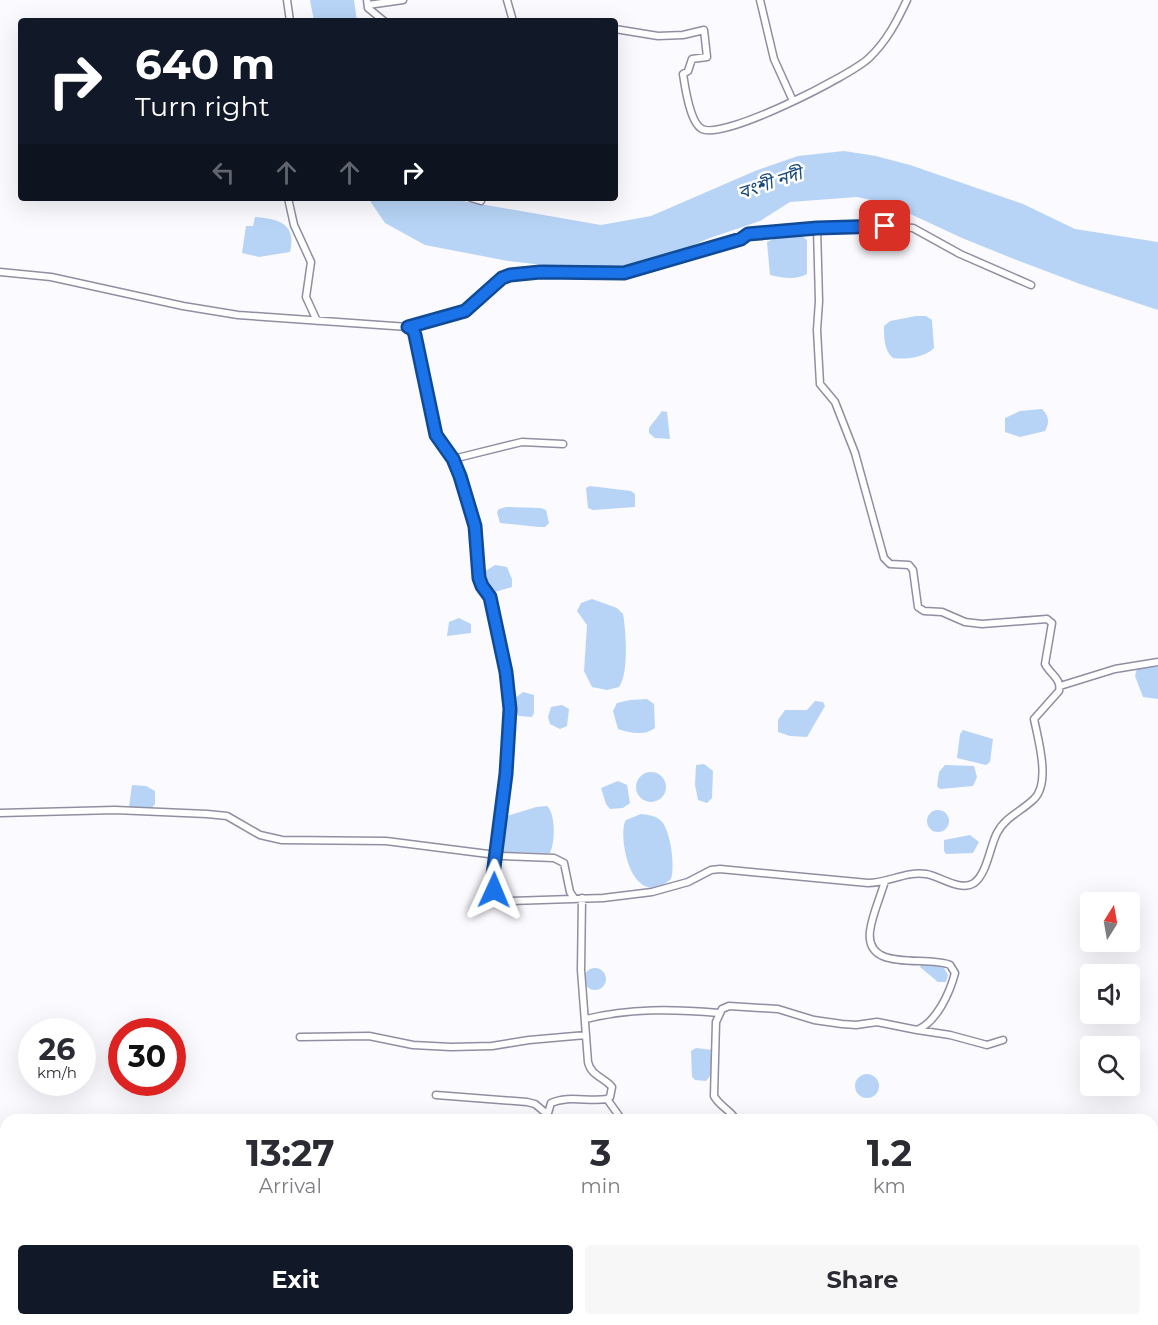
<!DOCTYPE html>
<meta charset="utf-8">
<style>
:root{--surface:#fff;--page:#f7f7f7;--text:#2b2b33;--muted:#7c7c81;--accent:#111827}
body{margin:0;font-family:Montserrat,"Noto Sans Bengali",sans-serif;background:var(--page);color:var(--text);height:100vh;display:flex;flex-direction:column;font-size:22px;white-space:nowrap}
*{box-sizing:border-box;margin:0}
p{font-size:20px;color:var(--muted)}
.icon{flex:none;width:33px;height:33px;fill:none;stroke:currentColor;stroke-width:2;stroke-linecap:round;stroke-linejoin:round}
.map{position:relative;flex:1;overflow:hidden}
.sheet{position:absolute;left:0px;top:1114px;width:1158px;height:212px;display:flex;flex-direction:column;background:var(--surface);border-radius:18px 18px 0 0;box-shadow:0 6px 24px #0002}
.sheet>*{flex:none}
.top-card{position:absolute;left:18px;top:18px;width:600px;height:183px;border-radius:6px;box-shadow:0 6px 24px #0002;background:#111827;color:#fff;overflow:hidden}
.needle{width:39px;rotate:11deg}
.fabs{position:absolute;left:1080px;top:892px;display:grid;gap:12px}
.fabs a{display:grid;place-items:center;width:60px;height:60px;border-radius:6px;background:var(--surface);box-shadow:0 6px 24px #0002;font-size:30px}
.speed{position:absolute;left:18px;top:1018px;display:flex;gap:12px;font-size:30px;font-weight:700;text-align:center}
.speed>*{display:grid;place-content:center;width:78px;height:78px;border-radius:50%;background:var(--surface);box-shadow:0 6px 24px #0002;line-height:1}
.speed small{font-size:15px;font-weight:400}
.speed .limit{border:9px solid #d22;background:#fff;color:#111}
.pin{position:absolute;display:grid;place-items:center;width:51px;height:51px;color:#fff;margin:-26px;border-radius:12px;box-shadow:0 3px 9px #0006}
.me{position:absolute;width:66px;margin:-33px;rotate:1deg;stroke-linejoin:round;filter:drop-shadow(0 0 4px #0008)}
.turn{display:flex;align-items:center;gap:21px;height:126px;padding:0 18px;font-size:27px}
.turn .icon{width:78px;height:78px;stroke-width:2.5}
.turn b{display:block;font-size:42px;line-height:51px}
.lanes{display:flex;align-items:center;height:57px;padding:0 18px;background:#0003;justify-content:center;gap:30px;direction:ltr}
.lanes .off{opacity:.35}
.eta{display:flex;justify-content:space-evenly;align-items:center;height:102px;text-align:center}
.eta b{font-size:36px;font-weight:700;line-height:42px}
.cta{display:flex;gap:12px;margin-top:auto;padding:12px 18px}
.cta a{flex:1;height:69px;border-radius:6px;background:var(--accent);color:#fff;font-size:24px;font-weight:700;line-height:69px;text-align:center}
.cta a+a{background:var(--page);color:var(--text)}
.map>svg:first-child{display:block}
</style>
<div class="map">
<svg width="1158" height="1325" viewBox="0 0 1158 1325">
<rect width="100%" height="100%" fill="#fbfaff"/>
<path fill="#b7d4f6" d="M310,0h44l3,21h-43z
M844,151l32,5 34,9 113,39 52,25 83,13v68l-78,-26 -66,-25 -52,-21 -73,-34 -32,-7 -67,5 -30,19 -53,18 -31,14 -51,16h-45l-72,-8 -83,-16 -40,-22 -17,-25h78l155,27 50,-9 104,-45 43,-15z
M255,217c23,2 42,6 35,35l-31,5 -17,-4 4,-27h7z
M802,236l5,4v34c-10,6 -26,4 -37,1l-3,-33 11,-5z
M916,316h10l6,4 2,28c-8,9 -29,12 -41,10 -9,-7 -9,-21 -9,-32l6,-5z
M1042,409c7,7 8,13 3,22l-25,6 -15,-5v-14l15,-7z
M662,411l5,1 3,27 -15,-1 -6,-5v-5z
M590,486l41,5 4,3v13l-42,3 -5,-2 -2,-20z
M506,507l35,1 5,2 3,13 -4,4h-6l-39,-4 -3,-11 2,-3z
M495,565l12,2 5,12v8l-17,5 -5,-1 -4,-6 -2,-13z
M592,599l25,9 6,6c3,17 6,59 -4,73l-12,3 -15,-3 -8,-16 3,-46 -10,-14 4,-8z
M459,618l12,6v9l-24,3 2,-14z
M1143,666l15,1v32l-15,-2 -8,-21 2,-8z
M523,692l11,3v18l-2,4 -13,-1 -6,-5 2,-13z
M647,699l7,5 1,24c-10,8 -26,5 -37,1l-5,-18 4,-8 13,-3z
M815,701l8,1 2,4 -18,31 -17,-1 -12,-4v-12l7,-10h22z
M562,705l7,4 -2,17 -7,3 -10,-5 -2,-7 3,-10z
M963,730l30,9 -3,23 -4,3 -29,-7 3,-24z
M704,764l9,7 -1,27 -5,5 -9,-3 -3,-15 1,-20z
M945,765l29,1 3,11 -4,9 -33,3 -3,-3 2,-14z
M636 787a15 15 0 1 1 30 0a15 15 0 1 1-30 0Z
M618,781l9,4 3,18 -7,5 -13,1 -4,-5 -5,-16z
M132,785l14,1 9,5v13l-4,5 -22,-2z
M547,806c9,8 8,37 3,47l-48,-1 2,-35 32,-10z
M927 821a11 11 0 1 1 22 0a11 11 0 1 1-22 0Z
M641,814c8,1 17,2 22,9 8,12 12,43 8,56 -41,35 -54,-47 -45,-59z
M970,835l9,7 -6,11 -27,1 -2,-3v-11z
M921,963l23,5 4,7 -2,7h-8l-18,-15z
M584 979a11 11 0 1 1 22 0a11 11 0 1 1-22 0Z
M696,1048l17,2 -2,25 -5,6 -11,-1 -3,-3 -1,-26z
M855 1086a12 12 0 1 1 24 0a12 12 0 1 1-24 0Z"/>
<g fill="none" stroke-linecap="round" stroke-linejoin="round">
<defs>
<path id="street" d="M287,0l3,21
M367,0l1,8 16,13
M507,0l6,21
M760,0l14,59 19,42
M368,5l35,-5
M615,29l43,7 25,-1 21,-5 3,27 -15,2 -4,12 -5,3c2,13 7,49 19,55 22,11 148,-53 167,-71 18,-17 28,-37 38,-58
M288,198l6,27 17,37 -5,35 11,24
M471,198l10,3
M0,272l51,5 132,29 55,9 170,12 5,2 23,106 17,24 7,17 15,50 4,52 2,8 9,11 16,75 4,37 -4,65 -13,101 1,15 4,7 13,4 92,-3 49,-6 36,-10 23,-12 9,-1 148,14c20,0 38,-12 58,-9 14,2 34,18 48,9 13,-9 16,-37 23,-50 8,-16 25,-22 37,-34 17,-16 4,-60 0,-80l25,-28c3,-12 -9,-17 -14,-27l7,-41 -5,-4 -65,5 -17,-2 -23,-10 -18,-1 -6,-4 -5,-37 -4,-5 -19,-1 -6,-6 -29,-105 -20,-51 -15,-18 -3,-54 2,-29 -2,-73
M408,327l57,-16 37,-33 8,-3 30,-3 85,1 116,-34 7,-5 15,-3 122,-5 28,2 47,26 71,31
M453,459l69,-17 41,2
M1060,686l55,-17 43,-7
M0,813l115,-3 92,4 20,2 33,19 22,5 104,1 118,15 50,2 10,5 6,29 4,6
M586,1019c44,-11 88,-10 133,-6
M917,1030l33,5 37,10 16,-5
M300,1037l69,-1 44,9 38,2 41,-1 37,-6 57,-5
M436,1095l91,7 8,2 12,10
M607,1099l15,21
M546,1120l5,-17c17,-8 38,-1 56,-4l3,-2 2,-10c-8,-10 -21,-11 -24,-25l-7,-92 1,-72
M736,1120c-5,-10 -16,-13 -22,-24l2,-74 6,-13 7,-3 49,3 36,11 28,4 14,1 21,-3 40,8c20,-8 33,-38 38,-57l-5,-8c-24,-10 -85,8 -80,-34 2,-16 10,-33 15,-50
M492,1325l29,-3 20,3
M705,1325v-5"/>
</defs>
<use href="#street" stroke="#908ea2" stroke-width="9"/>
<use href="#street" stroke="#fff" stroke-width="6"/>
</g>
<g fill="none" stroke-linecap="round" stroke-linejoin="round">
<defs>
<path id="route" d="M494,890l-1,-15 13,-101 4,-65 -4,-37 -16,-75 -8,-11 -3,-8 -4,-52 -15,-50 -7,-17 -17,-24 -21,-100 -2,-6 -5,-2 57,-16 37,-33 8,-3 30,-3 84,1 117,-34 7,-5 69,-6 68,-2"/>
</defs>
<use href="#route" stroke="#114b97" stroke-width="15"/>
<use href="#route" stroke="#1a73e8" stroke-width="10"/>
</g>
<g text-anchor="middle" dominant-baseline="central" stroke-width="5" stroke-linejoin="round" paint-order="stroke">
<g font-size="18" font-style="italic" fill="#17497b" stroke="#fff">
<text transform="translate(770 183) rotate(-18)">বংশী নদী</text>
</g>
</g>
</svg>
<div class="fabs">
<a><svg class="needle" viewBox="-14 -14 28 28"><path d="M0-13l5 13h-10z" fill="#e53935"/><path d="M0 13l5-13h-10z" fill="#7c7c81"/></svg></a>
<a><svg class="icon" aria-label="sound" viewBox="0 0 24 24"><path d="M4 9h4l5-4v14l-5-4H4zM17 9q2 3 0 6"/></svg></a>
<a><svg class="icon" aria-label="search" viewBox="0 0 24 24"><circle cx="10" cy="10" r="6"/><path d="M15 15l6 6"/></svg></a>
</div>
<div class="speed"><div>26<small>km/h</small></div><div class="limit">30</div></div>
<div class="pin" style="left:885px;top:226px;background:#d93025"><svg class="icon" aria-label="arrive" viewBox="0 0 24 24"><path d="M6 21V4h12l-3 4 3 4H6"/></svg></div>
<svg class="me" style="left:494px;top:890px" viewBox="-20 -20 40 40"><path d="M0-17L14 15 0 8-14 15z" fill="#1a73e8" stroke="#fff" stroke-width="4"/></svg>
<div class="top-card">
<div class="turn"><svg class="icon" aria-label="right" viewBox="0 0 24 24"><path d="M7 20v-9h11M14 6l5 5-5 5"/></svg><div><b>640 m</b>Turn right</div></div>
<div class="lanes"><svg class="icon off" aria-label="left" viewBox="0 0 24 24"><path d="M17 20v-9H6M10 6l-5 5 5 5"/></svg><svg class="icon off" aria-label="ahead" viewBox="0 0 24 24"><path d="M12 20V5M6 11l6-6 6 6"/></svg><svg class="icon off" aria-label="ahead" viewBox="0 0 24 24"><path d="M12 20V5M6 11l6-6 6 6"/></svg><svg class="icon" aria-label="right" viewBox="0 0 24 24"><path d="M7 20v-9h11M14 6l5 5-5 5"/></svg></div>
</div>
<section class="sheet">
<div class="eta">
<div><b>13:27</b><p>Arrival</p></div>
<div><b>3</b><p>min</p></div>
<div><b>1.2</b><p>km</p></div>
</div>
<div class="cta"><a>Exit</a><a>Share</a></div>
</section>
</div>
